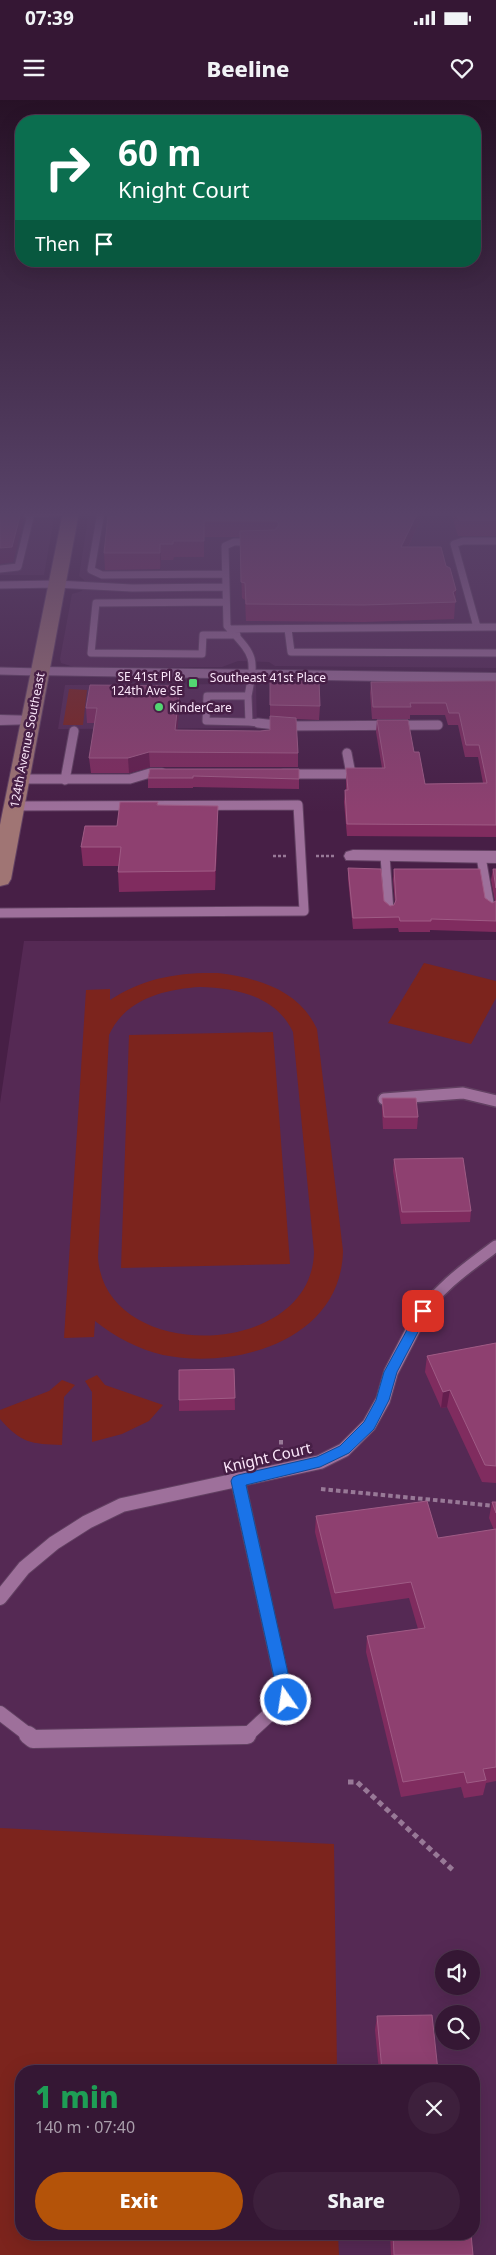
<!DOCTYPE html>
<meta charset="utf-8">
<style>
:root{--surface:#351734;--page:#3d203c;--text:#f1f3f6;--muted:#aa9fac;--line:#4f364f;--accent:#b45309}
body{margin:0;font-family:"Noto Sans",sans-serif;background:var(--page);color:var(--text);height:100vh;display:flex;flex-direction:column;font-size:19px;white-space:nowrap}
*{box-sizing:border-box;margin:0}
p{font-size:16px;color:var(--muted)}
.icon{flex:none;width:28px;height:28px;fill:none;stroke:currentColor;stroke-width:2;stroke-linecap:round;stroke-linejoin:round}
.map{position:relative;flex:1;overflow:hidden}
.drawer{position:absolute;left:15px;top:1965px;width:465px;height:175px;display:flex;flex-direction:column;background:var(--surface);border-radius:20px;box-shadow:0 5px 20px #0002,0 0 0 1px var(--line)}
.drawer>*{flex:none}
.guide{position:absolute;left:15px;top:15px;width:466px;height:152px;border-radius:20px;box-shadow:0 5px 20px #0002,0 0 0 1px var(--line);background:#0b6e4f;color:#fff;overflow:hidden}
.fabs{position:absolute;left:435px;top:1850px;display:grid;gap:10px}
.fabs a{display:grid;place-items:center;width:45px;height:45px;border-radius:50%;background:var(--surface);box-shadow:0 5px 20px #0002,0 0 0 1px var(--line);font-size:25px}
.pin{position:absolute;display:grid;place-items:center;width:42px;height:42px;color:#fff;margin:-21px;border-radius:10px;box-shadow:0 2px 8px #0006}
.me{position:absolute;width:55px;margin:-28px;rotate:347deg;stroke-linejoin:round;filter:drop-shadow(0 0 4px #0008)}
.turn{display:flex;align-items:center;gap:18px;height:105px;padding:0 20px;font-size:22px}
.turn .icon{width:65px;height:65px;stroke-width:2.5}
.turn b{display:block;font-size:35px;line-height:42px}
.then{display:flex;align-items:center;height:48px;padding:0 20px;background:#0003;gap:10px;font-size:19px}
.round{display:grid;place-items:center;flex:none;width:52px;height:52px;border-radius:26px;background:var(--page)}
.overview{display:flex;align-items:center;justify-content:space-between;height:85px;padding:0 20px}
h1{font-size:30px;font-weight:800;line-height:38px;color:#1e9e55}
.button{display:flex;gap:10px;margin-top:auto;padding:10px 20px}
.button a{flex:1;height:58px;border-radius:30px;background:var(--accent);color:#fff;font-size:20px;font-weight:800;line-height:58px;text-align:center}
.button a+a{background:var(--page);color:var(--text)}
.status{display:flex;justify-content:space-between;align-items:center;height:35px;padding:0 25px;background:var(--surface);direction:ltr}
.status svg{height:14px;fill:currentColor}
header{display:flex;justify-content:space-between;align-items:center;height:65px;padding:0 20px;background:var(--surface);font-size:22px;font-weight:800}
.map>svg:first-child{display:block}
</style>
<div class="status"><b>07:39</b><svg viewBox="0 0 49 12"><path d="M0 12V9h3v3zM5 12V6h3v6zM10 12V3h3v9zM15 12V0h3v12zM26 1h20v11H26zM47 4h2v5h-2z"/></svg></div>
<header><svg class="icon" aria-label="menu" viewBox="0 0 24 24"><path d="M4 6h16M4 12h16M4 18h16"/></svg>Beeline<svg class="icon" aria-label="heart" viewBox="0 0 24 24"><path d="M12 20l-8-8c-3-5 5-10 8-4 3-6 11-1 8 4z"/></svg></header>
<div class="map">
<svg width="496" height="2155" viewBox="0 0 496 2155">
<rect width="100%" height="100%" fill="#471f46"/>
<path fill="#552954" fill-rule="evenodd" d="M0,412h55l-11,63h-44z
M89,412h407v156l-221,-2 -6,-4 -31,-1 -16,6h-148l-13,-4 -1,-4 12,-65 10,-3 2,-11 -5,-4z
M256,584l1,44 -199,1 7,-44z
M496,840v1315h-496v-1152l24,-162zM444,1859h27v27h-27zM444,1914h27v27h-27zM21,1971h453v163h-453z"/>
<path fill="#7c241d" fill-rule="evenodd" d="M69,589l18,1 -4,35h-20z
M424,863l72,18v17l-25,46 -83,-21z
M218,873c40,5 81,17 99,56l26,222c-2,89 -106,119 -180,104 -25,-6 -48,-18 -68,-34l-1,16 -30,1 22,-348 24,-1v11c33,-22 69,-28 108,-27zM200,887c36,1 76,9 93,45l21,220c-2,108 -210,113 -216,5l11,-222c16,-36 56,-46 91,-48z
M273,932l17,232 -169,4 8,-233z
M97,1275l8,10 58,20 -14,16 -27,13 -30,8v-50l-7,-11z
M62,1280l13,5 -11,12 -2,48c-31,-1 -41,-2 -62,-26v-9l49,-19z
M0,1728l334,16 3,227h-316v163h317l1,21h-339z"/>
<g fill="none" stroke-linecap="round" stroke-linejoin="round">
<defs>
<path id="lane-far4" d="M101,412l-10,58 11,5 123,-1
M0,414l71,-2
M0,469l18,-2 12,-49 -3,-4
M0,485l56,-1 76,4 94,-1
M226,502l-130,1 -5,50 111,1 1,-19h34
M477,527l-23,-83 9,-3h33
M231,529l265,-2
M288,529l3,23 205,1
M0,571l40,1
M207,596h41l1,26 -43,-1z
M248,596c8,-41 6,-40 -21,-70l-2,-80 9,-4h20
M249,622l20,2"/>
<path id="lane-far3" d="M258,623l27,3 153,-1
M283,674h68l-4,-21
M19,679h111l20,-6h12
M65,680l9,-49
M385,756l4,55
M481,757l9,51
M0,813l304,-2 -6,-106 -284,1"/>
<path id="lane-far2" d="M384,999l79,-6 33,8
M418,1221c15,-30 51,-55 78,-75"/>
<path id="lane-far1" d="M0,1498l24,-30 30,-25 33,-21 35,-17 198,-43 24,-12 25,-25 14,-25 8,-28 27,-52
M0,1613l30,23
M117,1636h129l40,-37 -48,-218"/>
<path id="lane" d="M28,1635l5,4 214,-4"/>
<path id="street" d="M40,567l456,6v10l-462,-8 -2,-3 2,-3z
M0,615l36,1 2,4 -2,4 -36,1z
M353,750l143,1v12l-150,-3 -2,-4 2,-4z"/>
<path id="secondary" d="M63,412h16l-68,367 -3,5 -8,2v-61z"/>
</defs>
<use href="#lane-far4" stroke="#624062" stroke-width="9"/>
<use href="#lane-far3" stroke="#624062" stroke-width="11"/>
<use href="#lane-far2" stroke="#624062" stroke-width="14"/>
<use href="#lane-far1" stroke="#624062" stroke-width="16"/>
<use href="#lane" stroke="#624062" stroke-width="20"/>
<use href="#street" stroke="#624062" stroke-width="2"/>
<use href="#secondary" stroke="#624062" stroke-width="2"/>
<path stroke="#987997" stroke-width="2.5" stroke-dasharray="3 2" stroke-linecap="butt" d="M273,756h15
M316,756h19"/>
<path stroke="#987997" stroke-width="4" stroke-dasharray="4.5 3" stroke-linecap="butt" d="M281,1340v8
M321,1389l175,17"/>
<path stroke="#987997" stroke-width="5" stroke-dasharray="5.5 4" stroke-linecap="butt" d="M348,1682h9l98,90"/>
<use href="#lane-far4" stroke="#9e709b" stroke-width="7"/>
<use href="#lane-far3" stroke="#9e709b" stroke-width="9"/>
<use href="#lane-far2" stroke="#9e709b" stroke-width="11"/>
<use href="#lane-far1" stroke="#9e709b" stroke-width="14"/>
<use href="#lane" stroke="#9e709b" stroke-width="18"/>
<use href="#street" fill="#9e709b" fill-rule="evenodd"/>
<use href="#secondary" fill="#a07574" fill-rule="evenodd"/>
</g>
<path fill="#802c5f" d="M118,412h378v24h-38l-7,-24h-27l-16,35 38,19 10,24 -2,29 -90,3 -118,-1 -1,-21 -3,-2 -2,-61h-36v20h-30l-1,3h-12l-1,9 -55,1 -1,-17 14,-37z
M270,581l50,25 -1,14 -23,-1 2,34v14h-148l-21,6h-38l-2,-15 6,-35h-8l-1,-15 94,-8 -3,30 83,1 10,-1z
M496,581v156l-149,-1 -3,-34 1,-12h1v-22h36l-6,-36 1,-12 37,32 11,32 58,-1 -5,-26h-13l-7,-32h-10l-3,-10h-35v4h-38l-2,-26 1,-11z
M150,669l149,10v10l-106,-2v1h-45v-10z
M158,702v3l60,19 -3,66 -96,2 -1,-20 1,-6h-36l-2,-19z
M348,768l42,38 4,-1 1,-2 -2,-23 1,-11 91,29 7,5 3,-1 -4,-22 2,-11h3v63l-66,-2v2h-31l-1,-4 -45,1 -5,-50z
M382,998l36,19 -1,12h-34l-1,-19z
M394,1059l77,52 -1,11 -69,2 -8,-53z
M496,1243v140l-14,-1 -35,-75 -6,1 -16,-36 2,-16z
M234,1269l1,41 -56,1v-11z
M492,1402h4v279l-10,2 -3,12 -19,3 -3,-11 -60,10 -35,-145 1,-16 51,-7 -9,-31 -75,11 -19,-77 1,-16 122,22 56,-8 -5,-12z
M377,1916l61,55h-59l-4,-41z
M390,2134h81l2,21h-82z"/>
<path fill="#641e4e" d="M21,412h3v7l-11,43 -13,2v-16z
M418,412h6l-24,51 1,-16z
M160,444l1,16 -1,9z
M456,490l-1,12 -2,-10z
M180,586v14l-4,44 -1,-14z
M149,652l1,15 -21,6 -1,-15z
M218,706v18l-3,66v-19z
M450,1290l-3,17 -6,1 2,-16z"/>
<path fill="#8e4070" stroke="#9f5b85" d="M0,412h21l-9,35 -12,1z
M118,412h300l-17,35h40l5,19 4,2 6,22 -3,2 3,10 -92,3 -118,-1 -1,-21 -4,-1 -1,-51 35,-1 4,-5 -2,-4h-73v20h-31v3h-13v9h-56l4,-37h10z
M456,412h40v8h-37z
M270,581h49l1,25 -50,-1z
M496,581v144l-149,-1 -2,-34h3l-2,-22h39l-8,-48h31l6,32h5l6,32 62,-1 -8,-38h-13l-7,-32h-10l-3,-10h-36l1,4h-38l-2,-25z
M90,585l90,1 -5,44 85,1 10,-1v-14l26,2 2,35 -149,-1 -21,6h-39l8,-50h-11z
M150,669h149v10l-106,-3v2h-45z
M120,702h38l-1,3 61,1 -3,65 -97,1 3,-25h-40l4,-21h32z
M348,768l33,1 3,32 6,5 4,-1 2,-5 -2,-31h86l5,29 7,5 4,-2v20l-65,-2v2h-31l-1,-4 -46,1z
M493,769h3v19z
M382,998h34l2,19h-34z
M463,1058l8,53 -69,1 -8,-53z
M496,1243v123l-11,-1 -35,-75 -7,2 -16,-36z
M234,1269l1,29 -56,2v-30z
M427,1401l11,37 58,-9v238l-13,2 3,11 -19,3 -3,-11 -61,10 -36,-146 58,-8 -14,-46 -76,11 -19,-77z
M492,1402h4v11z
M432,1915l6,56h-56l-5,-55z
M393,2134h78l2,21h-79z"/>
<linearGradient id="sky" x2="0" y2="1"><stop stop-color="#271126"/><stop offset="0.58" stop-color="#584268"/><stop offset="1" stop-color="#584268" stop-opacity="0"/></linearGradient>
<rect width="496" height="713" fill="url(#sky)"/>
<path fill="#1a73e8" stroke="#114b97" d="M423,1206l6,5 -32,61 -8,28 -15,29 -25,24 -29,14 -74,18 48,215 -2,4 -6,3 -5,-3 -2,-4 -48,-219 2,-4 5,-2 79,-18 23,-11 24,-24 12,-22 8,-28 35,-64z"/>
<g fill="#53d672" stroke="#471f46" stroke-width="2">
<rect x="188" y="578" width="10" height="10" rx="2.5"/>
<circle cx="159" cy="607" r="5"/>
</g>
<g text-anchor="middle" dominant-baseline="central" stroke-width="5" stroke-linejoin="round" paint-order="stroke">
<g font-size="12" fill="#fce8fb" stroke="#471f46" text-anchor="end">
<text x="183" y="576">SE 41st Pl &amp;<tspan x="183" dy="14">124th Ave SE</tspan></text>
<text x="169" y="607" text-anchor="start">KinderCare</text>
</g>
<g font-size="12" fill="#fce8fb" stroke="#471f46">
<text x="268" y="577">Southeast 41st Place</text>
<text transform="translate(27 640) rotate(-79)">124th Avenue Southeast</text>
</g>
<g font-size="15" fill="#fce8fb" stroke="#471f46">
<text transform="translate(267 1357) rotate(-13)">Knight Court</text>
</g>
</g>
</svg>
<div class="fabs">
<a><svg class="icon" aria-label="sound" viewBox="0 0 24 24"><path d="M4 9h4l5-4v14l-5-4H4zM17 9q2 3 0 6"/></svg></a>
<a><svg class="icon" aria-label="search" viewBox="0 0 24 24"><circle cx="10" cy="10" r="6"/><path d="M15 15l6 6"/></svg></a>
</div>
<div class="pin" style="left:423px;top:1211px;background:#d93025"><svg class="icon" aria-label="arrive" viewBox="0 0 24 24"><path d="M6 21V4h12l-3 4 3 4H6"/></svg></div>
<svg class="me" style="left:286px;top:1600px" viewBox="-20 -20 40 40"><circle r="17" fill="#1a73e8" stroke="#fff" stroke-width="3"/><path d="M0-11L8 9 0 5-8 9z" fill="#fff"/></svg>
<div class="guide">
<div class="turn"><svg class="icon" aria-label="right" viewBox="0 0 24 24"><path d="M7 20v-9h11M14 6l5 5-5 5"/></svg><div><b>60 m</b>Knight Court</div></div>
<div class="then">Then<svg class="icon" aria-label="arrive" viewBox="0 0 24 24"><path d="M6 21V4h12l-3 4 3 4H6"/></svg></div>
</div>
<section class="drawer">
<div class="overview"><div><h1>1 min</h1><p>140 m · 07:40</p></div><a class="round"><svg class="icon" aria-label="close" viewBox="0 0 24 24"><path d="M6 6l12 12M18 6L6 18"/></svg></a></div>
<div class="button"><a>Exit</a><a>Share</a></div>
</section>
</div>
